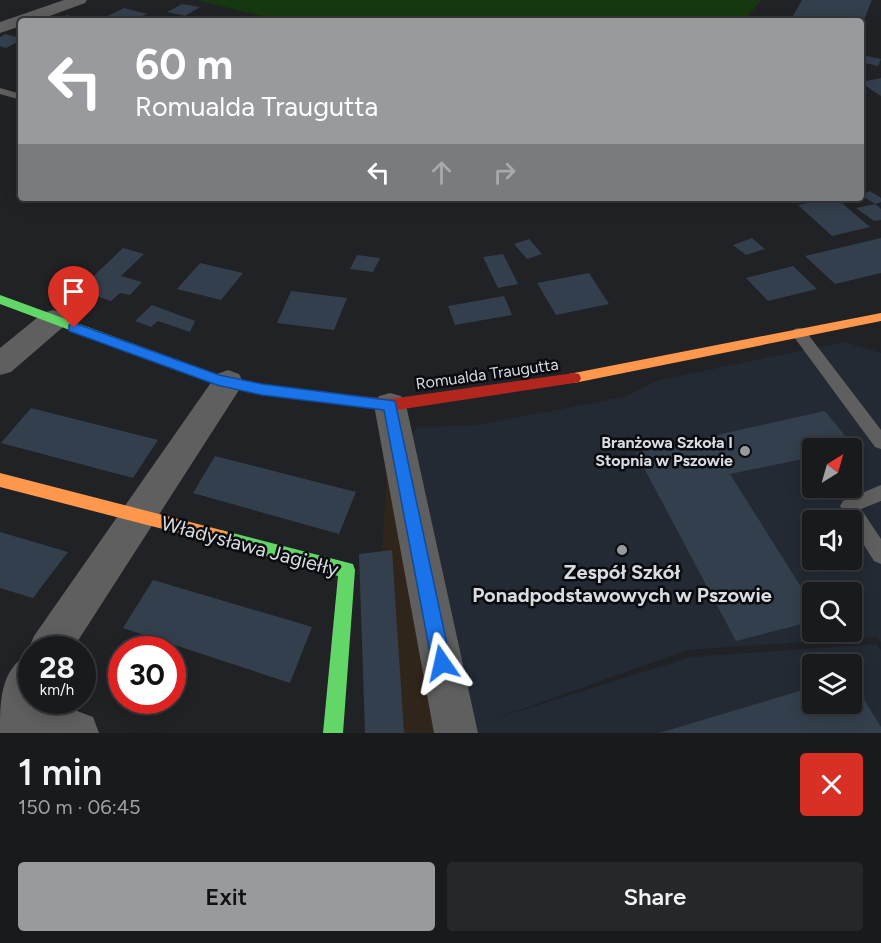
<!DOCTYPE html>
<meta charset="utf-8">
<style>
:root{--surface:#181a1c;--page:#252729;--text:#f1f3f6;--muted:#9fa1a3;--line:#36383b;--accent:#989a9e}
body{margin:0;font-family:Figtree,sans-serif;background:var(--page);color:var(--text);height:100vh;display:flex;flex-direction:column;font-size:22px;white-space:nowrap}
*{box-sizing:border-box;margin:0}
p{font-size:20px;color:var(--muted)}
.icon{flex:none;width:33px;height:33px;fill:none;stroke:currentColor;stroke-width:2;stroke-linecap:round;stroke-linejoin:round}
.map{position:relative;height:733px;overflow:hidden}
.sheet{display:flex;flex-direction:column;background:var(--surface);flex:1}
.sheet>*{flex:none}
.top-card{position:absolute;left:18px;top:18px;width:846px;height:183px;border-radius:6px;box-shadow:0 3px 15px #0003,0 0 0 2px var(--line);background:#989a9e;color:#fff;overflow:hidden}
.needle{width:39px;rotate:37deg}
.tools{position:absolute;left:802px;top:438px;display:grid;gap:12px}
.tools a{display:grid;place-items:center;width:60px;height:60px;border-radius:6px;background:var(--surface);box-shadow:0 3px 15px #0003,0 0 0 2px var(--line);font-size:30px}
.speed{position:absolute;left:18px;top:636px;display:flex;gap:12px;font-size:30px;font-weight:700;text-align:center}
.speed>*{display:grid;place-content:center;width:78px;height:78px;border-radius:50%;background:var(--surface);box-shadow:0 3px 15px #0003,0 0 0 2px var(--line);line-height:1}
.speed small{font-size:15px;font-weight:400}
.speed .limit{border:9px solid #d22;background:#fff;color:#111}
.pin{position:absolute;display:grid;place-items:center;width:51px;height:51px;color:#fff;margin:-62px -26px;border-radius:50% 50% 50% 0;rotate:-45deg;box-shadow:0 0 6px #0007}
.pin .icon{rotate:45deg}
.me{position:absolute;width:66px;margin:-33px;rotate:349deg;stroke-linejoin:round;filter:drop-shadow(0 0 4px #0008)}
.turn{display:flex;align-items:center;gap:21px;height:126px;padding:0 18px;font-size:27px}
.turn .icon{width:78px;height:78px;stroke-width:2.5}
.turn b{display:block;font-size:42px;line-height:51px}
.lanes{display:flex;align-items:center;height:57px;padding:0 18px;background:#0003;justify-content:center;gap:30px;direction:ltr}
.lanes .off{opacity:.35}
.round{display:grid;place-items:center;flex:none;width:63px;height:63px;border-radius:6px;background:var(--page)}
.summary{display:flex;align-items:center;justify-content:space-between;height:102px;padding:0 18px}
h1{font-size:36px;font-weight:600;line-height:45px}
.primary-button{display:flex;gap:12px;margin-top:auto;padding:12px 18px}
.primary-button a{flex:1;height:69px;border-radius:6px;background:var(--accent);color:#111;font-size:24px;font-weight:600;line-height:69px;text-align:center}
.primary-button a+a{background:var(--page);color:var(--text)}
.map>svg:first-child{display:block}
</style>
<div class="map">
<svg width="881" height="733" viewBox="0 0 881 733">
<rect width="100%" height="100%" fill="#202225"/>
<path fill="#232a34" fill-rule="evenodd" d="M845,342l36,11v289l-5,-5 -188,13 -194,69 197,-62 185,-13 5,6v83h-412l-61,-296 10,-10 59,-2 147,-28 34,-17zM813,448h39v40h-39zM813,520h39v40h-39zM813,592h39v40h-39zM813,664h39v40h-39z"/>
<path fill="#30251a" d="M388,446l58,287h-74z"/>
<path fill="#163810" d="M197,0h564l-17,21h-476l-3,-4z"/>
<path fill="#343f4d" d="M802,0h70l-11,27v-6h-44l-24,-5z
M182,4l18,3 -15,9 -18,-4z
M124,8l23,6 -15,7 -33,-1z
M67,15l16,4 -28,2z
M5,34l16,4v2l-15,8 -6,-2v-9z
M861,55l20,4 -3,7 -17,-4z
M881,78v18l-20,-13v-1z
M870,191l11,7v4l-6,2 6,5v11l-7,1 -18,-13 19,-4 -14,-9z
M836,198l34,29 -38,9 -34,-31z
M752,238l13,11 -19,6 -13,-10z
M881,238v35l-46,11 -30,-28z
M529,239l13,15 -15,5 -13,-15z
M123,248l21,6 -23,22 21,6 -12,13 -10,-2 -9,8 -32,-11z
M503,254l15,30 -20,4 -15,-31z
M357,255l23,3 -7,14 -23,-3z
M200,263l43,10 -22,27 -44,-11z
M793,266l24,23 -49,12 -22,-23z
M589,273l20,31 -53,11 -19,-32z
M291,291l56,7 -13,32 -57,-7z
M504,296l8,19 -57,10 -7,-19z
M152,305l43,16 -5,11 -32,-11 -7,6 -16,-6z
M31,408l127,32 -25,38 -132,-35z
M825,411l29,36 -41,1v9l-83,17 83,132v15l-77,20 -100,-188z
M215,456l141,36 -17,42 -146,-41z
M0,532l68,20 -35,46 -33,-10z
M392,550l12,183h-39l-6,-179z
M153,580l159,47 -22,56 -167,-55z
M852,680l29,47v6h-222l154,-46v17h39z"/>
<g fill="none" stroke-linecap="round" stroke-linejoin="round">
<path fill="#605f5f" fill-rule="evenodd" d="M0,88l21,6v6l-21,-6z
M799,328l5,1 77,101v19l-6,-2 -81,-110 -2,-4 2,-4z
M881,485v16l-20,8 20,30v25l-7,-3 -22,-35v-6h-3l-9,-14 3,-5z"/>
<path fill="#605f5f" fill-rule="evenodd" d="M64,0h23l-2,3 -49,18h-15v5l-21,7v-11z
M53,310l10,3 4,7 -4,7 -52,45 -11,3v-27l43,-35z
M228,370l11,4 4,8 -4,8 -167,260h-40v50h16l45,17 6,16h-99c0,-32 0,-64 29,-79l-1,-4 6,-14 183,-262z
M390,393l11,3 5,9 72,328h-44l-60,-328 5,-9z"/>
<path fill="#63d668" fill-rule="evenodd" d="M0,295l219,80 43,9 79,10 5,1 2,4 -2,4 -5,1 -79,-10 -45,-9 -217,-81z
M221,530l132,34 2,6 -12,163h-20l15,-157 -123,-34 -2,-5 2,-5z"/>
<path fill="#ff974d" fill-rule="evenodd" d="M881,313v8l-307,62 -5,-1 -2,-4 2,-4 5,-1z
M0,473l221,57 6,2 2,5 -2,5 -6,2 -221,-57z"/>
<path fill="#b3261e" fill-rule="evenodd" d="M574,373l5,1 2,4 -2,4 -5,1 -184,28 -49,-7 -5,-1 -2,-4 2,-4 5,-1 49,5z"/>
</g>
<path fill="#1a73e8" stroke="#114b97" stroke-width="1.5" d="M74,323l145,52 43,9 133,17 56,262 -3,6 -6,3 -7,-3 -3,-6 -48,-253 -122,-15 -45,-10 -148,-54v-6z"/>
<g fill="#989a9e" stroke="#090b0e" stroke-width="2">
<circle cx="745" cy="451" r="6"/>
<circle cx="622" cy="550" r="6"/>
</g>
<g text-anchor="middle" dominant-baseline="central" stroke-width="5" stroke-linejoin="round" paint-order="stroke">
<g font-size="16" fill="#d8dbdf" stroke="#090b0e">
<text transform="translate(487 374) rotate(-8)">Romualda Traugutta</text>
</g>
<g font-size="16" font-weight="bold" fill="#d8dbdf" stroke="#090b0e" text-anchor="end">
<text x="733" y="442">Branżowa Szkoła I<tspan x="733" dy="18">Stopnia w Pszowie</tspan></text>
</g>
<g font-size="20" fill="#d8dbdf" stroke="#090b0e">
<text transform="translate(250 546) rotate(15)">Władysława Jagiełły</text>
</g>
<g font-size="20" font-weight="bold" fill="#d8dbdf" stroke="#090b0e">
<text x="622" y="572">Zespół Szkół<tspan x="622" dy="23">Ponadpodstawowych w Pszowie</tspan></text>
</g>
</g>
</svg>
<div class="tools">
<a><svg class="needle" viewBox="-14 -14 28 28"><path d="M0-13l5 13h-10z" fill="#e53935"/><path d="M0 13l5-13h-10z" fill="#9fa1a3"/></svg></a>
<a><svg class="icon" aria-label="sound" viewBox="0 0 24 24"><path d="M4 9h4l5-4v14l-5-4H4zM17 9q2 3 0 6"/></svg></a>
<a><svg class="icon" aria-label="search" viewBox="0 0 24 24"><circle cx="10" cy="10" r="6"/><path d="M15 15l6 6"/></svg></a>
<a><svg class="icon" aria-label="layers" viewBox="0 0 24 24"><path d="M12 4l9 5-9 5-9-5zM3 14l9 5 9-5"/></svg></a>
</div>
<div class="speed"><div>28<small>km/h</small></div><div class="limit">30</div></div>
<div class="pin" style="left:74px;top:328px;background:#d93025"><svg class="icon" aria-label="arrive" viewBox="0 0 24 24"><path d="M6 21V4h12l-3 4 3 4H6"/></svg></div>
<svg class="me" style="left:442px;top:663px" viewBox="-20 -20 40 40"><path d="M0-17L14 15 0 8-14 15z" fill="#1a73e8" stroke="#fff" stroke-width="4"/></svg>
<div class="top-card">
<div class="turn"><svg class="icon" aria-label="left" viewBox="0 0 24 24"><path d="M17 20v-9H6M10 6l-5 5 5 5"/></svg><div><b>60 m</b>Romualda Traugutta</div></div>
<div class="lanes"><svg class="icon" aria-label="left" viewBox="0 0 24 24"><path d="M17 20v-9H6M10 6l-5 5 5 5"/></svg><svg class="icon off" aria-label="ahead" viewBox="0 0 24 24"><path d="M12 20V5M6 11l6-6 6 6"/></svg><svg class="icon off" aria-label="right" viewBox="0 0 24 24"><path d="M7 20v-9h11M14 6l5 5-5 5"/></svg></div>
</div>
</div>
<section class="sheet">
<div class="summary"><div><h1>1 min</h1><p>150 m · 06:45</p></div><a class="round" style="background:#d93025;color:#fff"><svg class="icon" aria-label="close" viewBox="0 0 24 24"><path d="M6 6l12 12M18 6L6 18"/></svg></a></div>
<div class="primary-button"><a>Exit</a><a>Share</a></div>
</section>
